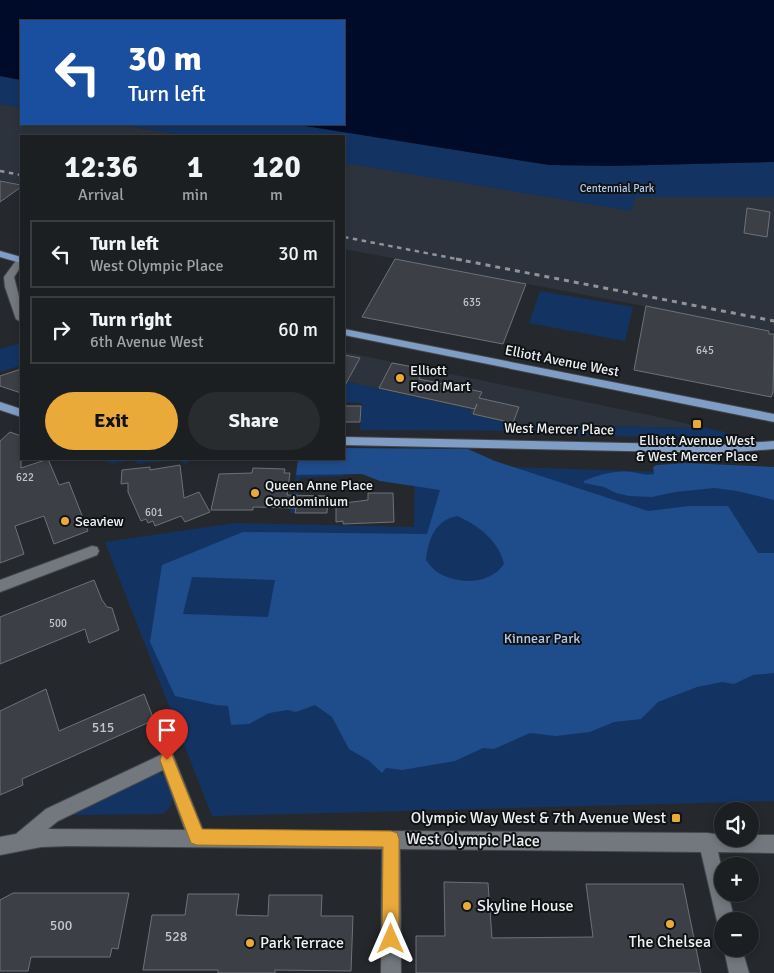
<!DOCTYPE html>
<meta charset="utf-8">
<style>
:root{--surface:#1c1f22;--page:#292c2f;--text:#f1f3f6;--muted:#a0a2a5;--line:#3a3d40;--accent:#eaaa39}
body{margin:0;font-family:Signika,sans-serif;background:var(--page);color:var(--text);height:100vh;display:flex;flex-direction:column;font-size:19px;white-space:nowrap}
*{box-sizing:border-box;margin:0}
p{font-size:16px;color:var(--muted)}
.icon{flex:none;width:28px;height:28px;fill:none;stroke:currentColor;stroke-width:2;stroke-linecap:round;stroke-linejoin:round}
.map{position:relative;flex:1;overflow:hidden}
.drawer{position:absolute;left:20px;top:135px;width:325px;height:325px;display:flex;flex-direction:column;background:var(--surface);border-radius:0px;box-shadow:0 2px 8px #0003,0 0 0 1px var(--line)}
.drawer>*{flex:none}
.top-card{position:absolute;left:20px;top:20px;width:325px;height:105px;border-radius:0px;box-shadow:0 2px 8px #0003,0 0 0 1px var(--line);background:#1a4fa0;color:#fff;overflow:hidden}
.fabs{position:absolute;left:714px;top:802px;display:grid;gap:10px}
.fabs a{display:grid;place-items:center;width:45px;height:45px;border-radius:50%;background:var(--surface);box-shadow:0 2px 8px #0003,0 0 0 1px var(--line);font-size:25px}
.pin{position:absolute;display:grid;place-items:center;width:42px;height:42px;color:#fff;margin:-51px -21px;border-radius:50% 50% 50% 0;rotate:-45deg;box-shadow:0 0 5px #0007}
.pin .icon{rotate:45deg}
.me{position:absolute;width:55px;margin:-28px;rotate:0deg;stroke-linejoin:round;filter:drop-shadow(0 0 4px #0008)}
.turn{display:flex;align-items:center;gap:18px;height:105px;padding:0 25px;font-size:22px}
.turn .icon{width:65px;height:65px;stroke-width:2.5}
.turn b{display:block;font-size:35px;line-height:42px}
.eta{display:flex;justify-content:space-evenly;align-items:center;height:85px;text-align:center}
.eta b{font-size:30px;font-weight:700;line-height:35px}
.button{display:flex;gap:10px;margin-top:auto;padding:10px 25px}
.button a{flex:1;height:58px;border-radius:30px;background:var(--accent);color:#111;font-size:20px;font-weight:700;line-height:58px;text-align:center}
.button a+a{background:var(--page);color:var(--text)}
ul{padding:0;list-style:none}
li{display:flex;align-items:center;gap:15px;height:68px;margin:0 10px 8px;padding:0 15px;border:2px solid var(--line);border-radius:0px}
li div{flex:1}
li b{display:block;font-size:19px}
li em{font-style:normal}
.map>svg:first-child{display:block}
</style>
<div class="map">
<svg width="774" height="973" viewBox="0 0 774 973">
<rect width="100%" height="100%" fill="#25292e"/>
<path fill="#2c333d" d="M0,104l21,4v16h95l73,12h-168v48l-21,-4z
M344,163l287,48 4,-14h139v134l-430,-82z
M344,352l305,63 43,10 -1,3 -180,-4 -42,-10 2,-4 -127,-29z"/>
<path fill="#133463" d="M0,76l21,4v28l-21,-4z
M116,124h177l256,41 62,1 163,-4v35h-138l-5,14 -287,-48v-27h-155z
M540,291l93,16 -8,34 -96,-18z
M21,343l-2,23 -19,6v-23z
M344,381l127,29 -1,4 41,10 180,4 1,-3 33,7 2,3 -2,2 -14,1 -156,-3 -15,-4 -180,-1 2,-27 -18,-1z
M100,459h87l2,4 -4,1 -7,-4c-13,3 -26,1 -40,4l-4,-4 -22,4z
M415,464l347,11 12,-1v327l-562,15 -107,-274 130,-19 179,4z
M349,473l-6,3 -43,2 -5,35h-5l6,-38z
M156,772l8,3c7,13 15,30 -2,39l-90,1 -1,-3z"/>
<path fill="#1f4c8b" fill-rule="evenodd" d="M344,448l124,1 27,12 153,50 41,-5h39l30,47h16v120l-21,2 -19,9 -12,-2 -25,5 -39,15 -17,17 -27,3 -24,10 -34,4 -26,-3 -36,16 -11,-1 -28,13 -53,9 -16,-2 -4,5 -14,-13 -19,-11 -17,-32 -17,-12 -19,7 -8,-2 -19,3 -20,11 -18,1 -3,-19 -12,-1 -41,-9 -25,-54 12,-77 81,-33 184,2 13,-44 -60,-9 -18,-7 -66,1 2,-16h46zM457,516c21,9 42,25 47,48 -14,21 -47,21 -67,8 -4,-3 -8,-8 -11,-12 2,-20 9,-40 31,-44zM192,577l83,3 -7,37 -85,-3z
M686,463l88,4v33l-37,-9 -23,-3 -39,4 -23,5 -23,-1 -13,-3 -12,-6 -20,-4v-2c14,-6 31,-11 47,-9 9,1 13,4 23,2l-1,-7 4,-2z"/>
<path fill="#000b2a" d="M0,0h774v162l-163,4 -62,-1 -256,-41h51v-103h-323v59l-21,-4z"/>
<path fill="#3c4046" stroke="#6e7278" d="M0,181l21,4v2l-21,15z
M747,208l23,4 -3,25 -23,-4z
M395,259l131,25 -23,60 -141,-27z
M646,306l123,25v3h5v10l-1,49 -2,4 -137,-27z
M344,355l16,3 -16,29z
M392,363l32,6 -5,10 63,13 -3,6 40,9 -6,16 -40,-9 4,-10 -2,5 -96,-21z
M21,369v24l-21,-7v-10z
M344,406h17l-1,16h-16z
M10,432l11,4v32l27,-9 11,26 10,-3 19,49 -34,13 -10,-28 -29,10 9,28 -24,9v-122z
M180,465l4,33 15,-6 11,20 -25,10 -4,-6 -26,10 -2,-5 -5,2 -2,-4 -5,2 -13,-29v-9l-7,1 1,-14 28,-3v3z
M253,468l32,1 -1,4h6l-3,22 41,1 -1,17h-32l1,-5 -43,-1v3h-42l8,-36 33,-1z
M368,493h25l1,29 -51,2v-3l-7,1v-18l32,-4z
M94,580l8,20 5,7 5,1 7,22 -30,13 -4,-14 -85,35v-47z
M46,689l13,42 85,-37 10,26 -132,59 1,6 -23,10v-84z
M444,882l44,1 4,55 101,-1 -7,-53h97l18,89h-285v-37h29z
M13,893h116l-11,56 -6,-1 -2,9h-79l-3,14h-28v-71z
M188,894h51l-3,21 32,1 1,-21h53l-1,21h32l-2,55 -76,-1v3h-57v-3h-75l9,-55h33z"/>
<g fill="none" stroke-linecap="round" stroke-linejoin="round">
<defs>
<path id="minor" d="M21,257v9l-7,11 7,28v17l-5,-3 -11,-32 -1,-10 14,-19z
M92,546l5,1 2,4 -2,4 -97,37v-12z
M167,752l6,3 30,75 504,3 15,2v4h28v-4h24v18l-56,-1 4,18v24h6l7,27h-13v8l-3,-1 -2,-7 -16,-69 -301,-3 1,124h-20l1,-124 -314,-3 -27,1 -41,8v-18l16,-3 30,-25zM163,770l22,60 -137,-1 10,-8z
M724,949h18l7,24h-20z"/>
<path id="major" d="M0,251l21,6v6l-21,-6z
M344,329l430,85v8l-430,-87z
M0,402l21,7v8l-21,-7z
M344,437l376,8 54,-4v8l-54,4 -376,-8z"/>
</defs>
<use href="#minor" stroke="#44484b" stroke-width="2"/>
<use href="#major" stroke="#44484b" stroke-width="2"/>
<use href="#minor" fill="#73787e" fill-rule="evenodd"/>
<use href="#major" fill="#809dc6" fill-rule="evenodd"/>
<path stroke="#909397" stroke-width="2.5" stroke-dasharray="4.5 4.5" stroke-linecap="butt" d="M0,171l21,4
M344,237l118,23"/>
<path stroke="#909397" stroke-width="3" stroke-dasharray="5 5" stroke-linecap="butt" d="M456,259l318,62"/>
</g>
<path fill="#eaaa39" stroke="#986e25" d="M167,753l5,2 30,74 189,2 6,2 2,6v100l-2,6 -6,3 -6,-3 -3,-6 1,-92 -186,-2 -6,-2 -31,-83 2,-5z"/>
<g fill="#eaaa39" stroke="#101214" stroke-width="2">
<circle cx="400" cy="378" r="5"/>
<rect x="692" y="419" width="10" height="10" rx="2.5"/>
<circle cx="255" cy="493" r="5"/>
<circle cx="65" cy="521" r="5"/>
<rect x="671" y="813" width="10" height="10" rx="2.5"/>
<circle cx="467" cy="906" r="5"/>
<circle cx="670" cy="924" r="5"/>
<circle cx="250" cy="943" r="5"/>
</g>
<g text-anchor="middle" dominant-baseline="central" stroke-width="4" stroke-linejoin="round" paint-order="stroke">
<g font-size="11" fill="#b0c9ed" stroke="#101214">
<text x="617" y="188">Centennial Park</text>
</g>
<g font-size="11" fill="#c2c5c8">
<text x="472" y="302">635</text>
<text x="705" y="350">645</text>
<text x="25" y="477">622</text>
<text x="154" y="512">601</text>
<text x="58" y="623">500</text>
</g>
<g font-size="14" fill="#eef1f4" stroke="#101214">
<text transform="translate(562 361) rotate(11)">Elliott Avenue West</text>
<text transform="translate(559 429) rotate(1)">West Mercer Place</text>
</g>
<g font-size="14" fill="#eef1f4" stroke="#101214" text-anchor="start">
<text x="410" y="370">Elliott<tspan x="410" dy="16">Food Mart</tspan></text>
<text x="697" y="440" text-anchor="middle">Elliott Avenue West<tspan x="697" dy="16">&amp; West Mercer Place</tspan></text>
<text x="265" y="485">Queen Anne Place<tspan x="265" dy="16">Condominium</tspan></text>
<text x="75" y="521">Seaview</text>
</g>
<g font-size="14" fill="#b0c9ed" stroke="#101214">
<text x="542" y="638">Kinnear Park</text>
</g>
<g font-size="14" fill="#c2c5c8">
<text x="103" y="727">515</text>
<text x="61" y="925">500</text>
<text x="176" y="936">528</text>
</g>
<g font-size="16" fill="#eef1f4" stroke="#101214" text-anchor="start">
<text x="666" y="818" text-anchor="end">Olympic Way West &amp; 7th Avenue West</text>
<text x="477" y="906">Skyline House</text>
<text x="670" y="942" text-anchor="middle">The Chelsea</text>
<text x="260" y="943">Park Terrace</text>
</g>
<g font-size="16" fill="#eef1f4" stroke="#101214">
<text transform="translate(473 840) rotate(1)">West Olympic Place</text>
</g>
</g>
</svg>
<div class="fabs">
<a><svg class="icon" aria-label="sound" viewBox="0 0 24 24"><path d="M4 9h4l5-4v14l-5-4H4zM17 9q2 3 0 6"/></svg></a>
<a>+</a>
<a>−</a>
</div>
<div class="pin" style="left:167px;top:760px;background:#d93025"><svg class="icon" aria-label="arrive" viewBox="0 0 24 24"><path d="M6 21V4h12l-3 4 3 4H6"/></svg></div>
<svg class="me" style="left:391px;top:939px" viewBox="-20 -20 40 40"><path d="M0-17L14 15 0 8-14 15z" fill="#eaaa39" stroke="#fff" stroke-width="4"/></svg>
<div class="top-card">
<div class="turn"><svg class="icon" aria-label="left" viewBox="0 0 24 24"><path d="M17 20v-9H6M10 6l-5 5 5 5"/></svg><div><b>30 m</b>Turn left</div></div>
</div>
<section class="drawer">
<div class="eta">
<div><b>12:36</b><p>Arrival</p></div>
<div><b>1</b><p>min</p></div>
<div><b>120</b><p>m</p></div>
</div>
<ul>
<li><svg class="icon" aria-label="left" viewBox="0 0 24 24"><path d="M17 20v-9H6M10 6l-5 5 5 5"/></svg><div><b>Turn left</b><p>West Olympic Place</p></div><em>30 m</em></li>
<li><svg class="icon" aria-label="right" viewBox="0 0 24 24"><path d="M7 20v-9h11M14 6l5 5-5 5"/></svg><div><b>Turn right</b><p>6th Avenue West</p></div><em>60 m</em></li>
</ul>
<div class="button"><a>Exit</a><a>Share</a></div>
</section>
</div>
